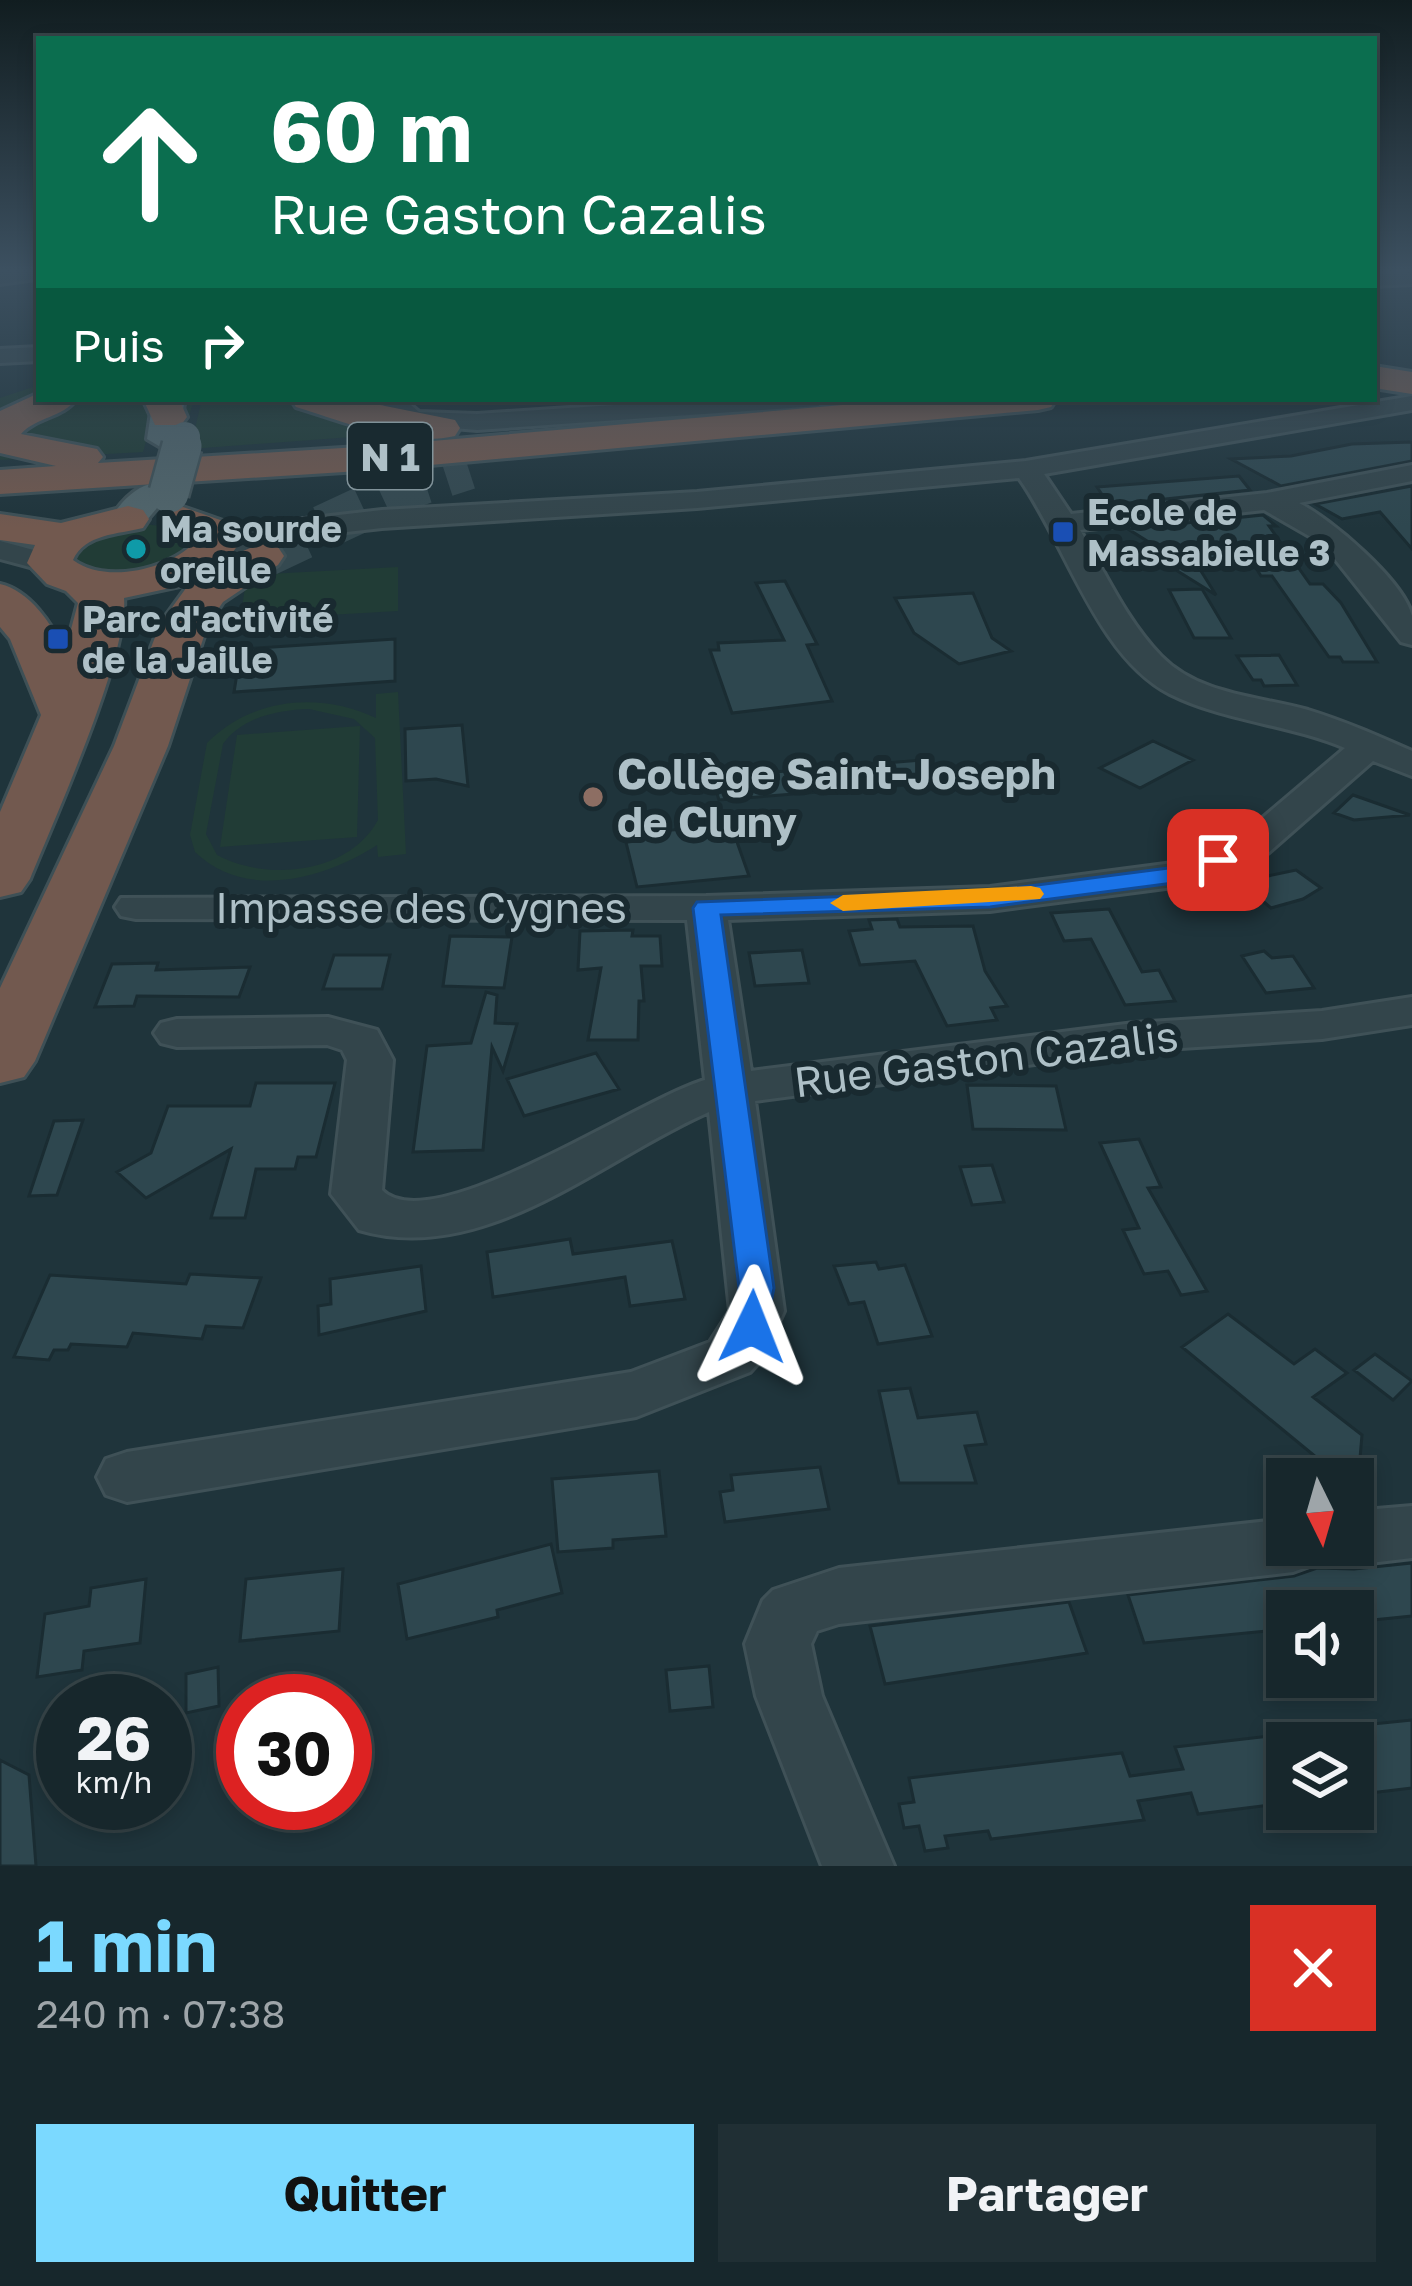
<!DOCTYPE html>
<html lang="fr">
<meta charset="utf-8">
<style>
:root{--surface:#17272c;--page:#202f34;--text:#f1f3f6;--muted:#9ea5a9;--line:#364448;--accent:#7bd9ff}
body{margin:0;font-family:"Golos Text",sans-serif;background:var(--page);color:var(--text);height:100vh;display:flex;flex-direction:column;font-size:45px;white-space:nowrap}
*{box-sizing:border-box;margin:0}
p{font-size:39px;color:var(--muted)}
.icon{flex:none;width:66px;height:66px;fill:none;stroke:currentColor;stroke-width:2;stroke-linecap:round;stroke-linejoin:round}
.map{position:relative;height:1866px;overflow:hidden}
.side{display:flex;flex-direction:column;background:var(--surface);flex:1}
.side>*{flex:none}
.guide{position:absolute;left:36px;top:36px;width:1341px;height:366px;border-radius:0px;box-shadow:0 6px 18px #0003,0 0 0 3px var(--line);background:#0b6e4f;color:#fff;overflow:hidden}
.needle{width:78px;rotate:175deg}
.tools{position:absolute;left:1266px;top:1458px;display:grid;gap:24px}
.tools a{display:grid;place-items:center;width:108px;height:108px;border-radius:0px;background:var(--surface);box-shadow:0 6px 18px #0003,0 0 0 3px var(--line);font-size:60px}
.speed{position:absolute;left:36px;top:1674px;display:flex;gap:24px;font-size:60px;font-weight:700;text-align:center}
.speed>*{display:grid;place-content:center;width:156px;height:156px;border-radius:50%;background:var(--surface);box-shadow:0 6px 18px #0003,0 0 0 3px var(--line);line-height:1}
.speed small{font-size:30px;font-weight:400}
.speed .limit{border:18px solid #d22;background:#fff;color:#111}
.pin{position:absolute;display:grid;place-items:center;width:102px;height:102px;color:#fff;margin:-51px;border-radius:24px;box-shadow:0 6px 18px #0006}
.me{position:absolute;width:132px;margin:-66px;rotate:2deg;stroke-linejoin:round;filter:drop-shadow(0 0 9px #0008)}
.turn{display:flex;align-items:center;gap:42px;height:252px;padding:0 36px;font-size:54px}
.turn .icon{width:156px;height:156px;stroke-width:2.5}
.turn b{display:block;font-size:84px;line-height:102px}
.then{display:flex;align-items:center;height:114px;padding:0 36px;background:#0003;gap:24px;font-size:45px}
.round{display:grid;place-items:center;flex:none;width:126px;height:126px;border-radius:0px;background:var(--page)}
.headline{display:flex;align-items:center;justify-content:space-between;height:204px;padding:0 36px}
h1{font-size:72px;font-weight:700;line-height:90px;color:var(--accent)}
.action{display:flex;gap:24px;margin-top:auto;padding:24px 36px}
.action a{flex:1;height:138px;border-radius:0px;background:var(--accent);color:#111;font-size:48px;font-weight:700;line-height:138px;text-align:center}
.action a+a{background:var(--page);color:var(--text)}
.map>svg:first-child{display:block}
</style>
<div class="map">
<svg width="1412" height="1866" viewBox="0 0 1412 1866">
<rect width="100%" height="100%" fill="#1f343b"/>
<path fill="#213c36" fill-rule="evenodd" d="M39,385v14h155l-10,36 -37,3 -4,14 -143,8v-62z
M202,399h91l140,32 -243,18z
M144,524l34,4 17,12 -1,8c-42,23 -79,35 -123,12l5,-17z
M398,567v44l-158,9 7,-45z
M398,692l8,162 -28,3 -1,-12c-53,34 -131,56 -182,7l-5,-17 17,-92c44,-45 113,-52 169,-25v-24zM309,709l45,10 21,19 3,82c-29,54 -111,62 -161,35l-11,-21 17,-90c19,-27 55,-34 86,-35z
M360,726l-3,111 -137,10 17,-112z"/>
<path fill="#2e474f" stroke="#1a2c32" stroke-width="3" d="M1412,442v19l-131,25 -50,-27 60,-3 61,-12z
M1239,476l11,14 -141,15 -12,-18z
M1412,486v63l-32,-37 -38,7 -27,-15z
M1263,515l13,11h-7l41,58h13l18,19 36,59h-34l-3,-5h-11l-57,-81h-11l-15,-24 -50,11 20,32 -69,-43 13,-3 -32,-20z
M785,581l32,63 -10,1 25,56 -100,12 -22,-63h9l-1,-7 66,-3 -28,-57z
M1202,589l29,49h-37l-25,-48z
M973,593l19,45 19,13 -52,13 -45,-31 -19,-35z
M395,639v42l-161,11 7,-43z
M1279,655l18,30 -33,1 -3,-6h-8l-16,-24z
M462,725l6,61 -32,-7 -30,2 -1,-52z
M1153,741l40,19 -53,28 -40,-20z
M922,760l11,23 -214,17 -7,-23z
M1353,795l57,20 -56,5 -20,-7z
M731,825l18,51 -112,11 -13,-53z
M1296,870l25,18 -18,11 -32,9 -31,-26z
M1109,909l33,63 17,-2 16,31 -50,4 -34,-66 -27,2 -13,-28z
M897,919l3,8 73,-1 12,45 22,35 -16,2 6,12 -50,6 -32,-65 -55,4 -11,-34 23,-2 -3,-9z
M633,930l-1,6h28l2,30h-21l3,35h-5l-1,39h-50l13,-72 -23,2 2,-39z
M450,936l62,1 -8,51 -61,-2z
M802,950l7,33 -54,3 -6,-33z
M1264,951l8,7 21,-2 21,32 -48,5 -24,-37z
M334,955h56l-8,34h-59z
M158,963l-2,7 94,-3 -11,30 -102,-1 -3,10 -39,1 17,-43z
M486,992l11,3 -2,28 22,1 -14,47 -11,-24 -9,103 -70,2 14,-106 44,-3z
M596,1053l23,36 -95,27 -17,-37z
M256,1083h79l-19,74h-18l-3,12h-39l-11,49h-34l20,-69 -85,49 -29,-26 34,-19 17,-47h82z
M967,1085l89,1 10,44 -93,-1z
M83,1120l-26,75 -28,1 25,-75z
M1139,1139l22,48 -13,1 59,103 -26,4 -13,-24 -24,3 -21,-44 16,-2 -39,-85z
M992,1165l12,37 -32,3 -12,-38z
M570,1239l3,15 99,-13 13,58 -55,7 -5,-29 -132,20 -6,-45z
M876,1262l3,7 26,-4 27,71 -54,8 -14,-42 -15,2 -15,-38z
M421,1266l5,45 -107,24 -1,-29 13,-2 -1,-25z
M190,1274l71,4 -18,50 -37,-2 -4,13 -69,-6 -6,14 -56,-3 -3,6h-14l-5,10 -35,-3 36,-82 136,9z
M1228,1314l66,50 21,-15 32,24 -34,24 49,38 -2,23 -21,18 -157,-129z
M1375,1354l37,27 -19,19 -39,-30z
M910,1388l8,30 59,-6 9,32 -21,2 11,37h-77l-20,-92z
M820,1467l9,42 -104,13 -5,-30 13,-2 -2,-15z
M659,1471l7,65 -53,4v8l-55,4 -6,-73z
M551,1544l11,49 -65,17 1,7 -91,22 -9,-55z
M1412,1563v53l-59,6v-11h-66v18l-143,14 -16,-48 166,-19 23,-8 37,1z
M343,1569l-4,62 -99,10 6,-62z
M146,1579l-6,64 -56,8 -2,19 -45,7 8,-63 44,-8 2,-18z
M1069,1602l18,51 -202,31 -15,-58z
M709,1666l4,41 -43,4 -4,-41z
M218,1667l1,39 -33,7v-39z
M1412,1720v68l-59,7v-69z
M1287,1734v69l-89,11 -7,-21 -53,8 6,19 -153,19 -3,-8 -43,5 3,12 -23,3 -6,-25 -15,2 -5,-24 15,-2 -5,-24 213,-25 8,23 53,-7 -8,-22z
M0,1760l29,15 7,91h-36z"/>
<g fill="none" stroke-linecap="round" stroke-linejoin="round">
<path stroke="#344950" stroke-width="45" stroke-dasharray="45 22" stroke-linecap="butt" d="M262,556l154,-72 52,-17"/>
<defs>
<path id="minor" d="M24,267h15l-4,12 -35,5v-12z
M1412,272v12l-38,2v-12z
M39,347v14l-39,2v-14z
M1412,396v14l-368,64 27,40 196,-21 145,-28v16l-113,22c32,16 105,78 113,113 0,8 0,20 0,29l-11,-3 -78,-98 -59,-34 -184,20c25,42 46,90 81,126 38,39 97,40 147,54 36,11 70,26 104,41v25l-39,-15 -105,92 -87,33 -191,25 -262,9 23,151 383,-48 188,-12 90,-14v28l-90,14 -188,12 -379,50 29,210 -22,48 -12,13 -114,45 -509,85 -21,-7 -9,-18 9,-18 21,-7 504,-80 79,-30 20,-31 -21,-199c-108,47 -224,155 -350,118l-28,-36 16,-134 -5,-10 -15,-5 -150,2 -16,-4 -7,-10 7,-10 16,-4 151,-2 49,13 16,30 -11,130c49,51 259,-92 323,-110l-18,-160 -551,-1 -15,-3 -6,-9 6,-9 585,-2 284,-9 183,-24 67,-26 105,-89c-57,-24 -121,-27 -175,-54 -73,-37 -105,-152 -151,-216l-322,30 -315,20 -107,12 -63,23 -15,-9 5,-6 68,-25 112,-13 315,-18 329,-31z
M379,399h25l15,13 58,2 230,-15h123l-12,7 -341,24 -70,-6 -14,-5z
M0,541l60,16 4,6 -15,9 -49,-13z
M1412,1506v52l-59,7 -22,-8 -5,-12h27v-34z
M1287,1519v26h37l-9,19 -22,8 -454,52 -22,7 -6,13 11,52 72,170h-72l-66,-170 -11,-52 18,-44 10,-10 66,-22z"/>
<path id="major" d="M153,399h32l-9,47 -12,3 -17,-10z
M150,484l13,3 5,8 -27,32h-26l-5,-8c10,-15 22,-30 40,-35z"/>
<path id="highway" d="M1374,366l38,6v22l-38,-6z
M39,393v6h37c-12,18 -40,18 -55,35l76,15 6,8 -5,6 277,-17 536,-47h145l-5,8 -13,3 -663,60 -375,24v-24l56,-4 -56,-13v-42z
M143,399h36l8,18 -6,8h-26z
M291,399h59l105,21 5,8 -5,8c-50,12 -112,-15 -159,-29z
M128,506l15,4 6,9 -6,9c-24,6 -59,6 -70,32 32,24 94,10 121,-17l-26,-14 -6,-9 6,-9 15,-4 43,15 13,22 -10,13 33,-14 16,4 6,9 -6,9 -55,37 -15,22 -40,122 -133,315 -11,16 -24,6v-95l114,-242 46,-122 29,-40 -65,14c5,55 -70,222 -94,281l-9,13 -21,5v-85l41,-97 -31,-76 -10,-12v-43c30,7 52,40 65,68l13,-49 -12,-12 -19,-7 -20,-21 8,-18 -35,-5v-26l61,9z"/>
</defs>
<use href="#minor" stroke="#3f5157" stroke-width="6"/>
<use href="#major" stroke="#3f5157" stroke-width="6"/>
<use href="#highway" stroke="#3e5056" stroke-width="6"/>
<use href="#minor" fill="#33454b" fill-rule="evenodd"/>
<use href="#major" fill="#51656b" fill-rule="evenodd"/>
<use href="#highway" fill="#72594f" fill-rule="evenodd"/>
<defs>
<path id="major-bridge-far1" d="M182,449l3,-12"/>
<path id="major-bridge" d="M169,493l13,-47"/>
</defs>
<use href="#major-bridge-far1" stroke="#3f5157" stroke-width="33" stroke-linecap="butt"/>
<use href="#major-bridge" stroke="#3f5157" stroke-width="44" stroke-linecap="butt"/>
<use href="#major-bridge-far1" stroke="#51656b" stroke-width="30"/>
<use href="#major-bridge" stroke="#51656b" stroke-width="39"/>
</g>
<linearGradient id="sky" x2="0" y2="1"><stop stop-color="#111d20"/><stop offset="0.51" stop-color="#3c5060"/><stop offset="1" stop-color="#3c5060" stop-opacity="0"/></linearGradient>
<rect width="1412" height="528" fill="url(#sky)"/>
<path fill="#1a73e8" stroke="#114b97" stroke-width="3" d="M1218,852l9,2 4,6 -4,5 -46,17 -191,25 -269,8 53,373 -10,48 -12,4 -13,-4 -5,-9 5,-39 -46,-380 4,-6 293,-11 186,-24z"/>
<path fill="#f59e0b" d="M1031,886l9,2 4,6 -4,5 -197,12 -13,-8 13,-8z"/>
<g fill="#1a4fb4" stroke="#192a30" stroke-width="4.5">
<rect x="1051" y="520" width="24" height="24" rx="6"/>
<rect x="46" y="627" width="24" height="24" rx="6"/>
</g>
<circle fill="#0f9aa8" stroke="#192a30" stroke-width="4.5" cx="136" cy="549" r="12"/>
<circle fill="#8d6e63" stroke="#192a30" stroke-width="4.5" cx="593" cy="797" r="12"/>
<g text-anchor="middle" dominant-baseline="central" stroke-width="12" stroke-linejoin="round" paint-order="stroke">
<g font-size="36" font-weight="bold" fill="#aec0c7" stroke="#192a30" text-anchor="start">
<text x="1087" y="511">Ecole de<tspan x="1087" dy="41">Massabielle 3</tspan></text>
<text x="160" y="528">Ma sourde<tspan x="160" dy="41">oreille</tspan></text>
<text x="82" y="618">Parc d'activité<tspan x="82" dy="41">de la Jaille</tspan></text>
</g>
<rect fill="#192a30" stroke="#81939a" stroke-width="3" x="348" y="423" width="84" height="66" rx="9"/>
<g font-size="39" font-weight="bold" fill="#aec0c7">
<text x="390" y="456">N 1</text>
</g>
<g font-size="42" font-weight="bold" fill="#aec0c7" stroke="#192a30" text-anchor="start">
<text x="617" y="773">Collège Saint-Joseph<tspan x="617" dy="48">de Cluny</tspan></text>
</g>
<g font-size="42" fill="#aec0c7" stroke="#192a30">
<text x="421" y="907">Impasse des Cygnes</text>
<text transform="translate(986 1058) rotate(-7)">Rue Gaston Cazalis</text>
</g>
</g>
</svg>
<div class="tools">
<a><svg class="needle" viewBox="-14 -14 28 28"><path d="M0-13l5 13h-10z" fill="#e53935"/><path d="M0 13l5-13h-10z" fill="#9ea5a9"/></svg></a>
<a><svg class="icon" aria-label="sound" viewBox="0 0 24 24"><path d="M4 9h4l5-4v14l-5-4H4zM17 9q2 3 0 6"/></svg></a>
<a><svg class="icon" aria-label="layers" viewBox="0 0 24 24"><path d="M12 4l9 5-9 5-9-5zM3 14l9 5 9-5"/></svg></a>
</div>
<div class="speed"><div>26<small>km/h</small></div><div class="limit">30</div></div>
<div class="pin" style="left:1218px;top:860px;background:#d93025"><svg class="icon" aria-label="arrive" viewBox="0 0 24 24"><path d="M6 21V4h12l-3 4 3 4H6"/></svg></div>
<svg class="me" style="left:752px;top:1327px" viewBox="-20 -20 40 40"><path d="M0-17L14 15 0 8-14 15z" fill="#1a73e8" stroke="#fff" stroke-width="4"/></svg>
<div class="guide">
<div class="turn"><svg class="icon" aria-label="ahead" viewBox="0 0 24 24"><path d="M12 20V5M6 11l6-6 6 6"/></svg><div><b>60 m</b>Rue Gaston Cazalis</div></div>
<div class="then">Puis<svg class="icon" aria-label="right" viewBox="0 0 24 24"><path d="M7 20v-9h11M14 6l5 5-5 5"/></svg></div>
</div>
</div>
<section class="side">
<div class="headline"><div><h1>1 min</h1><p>240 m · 07:38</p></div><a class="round" style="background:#d93025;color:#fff"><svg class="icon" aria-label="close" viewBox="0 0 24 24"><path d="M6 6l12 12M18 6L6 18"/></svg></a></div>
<div class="action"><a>Quitter</a><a>Partager</a></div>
</section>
